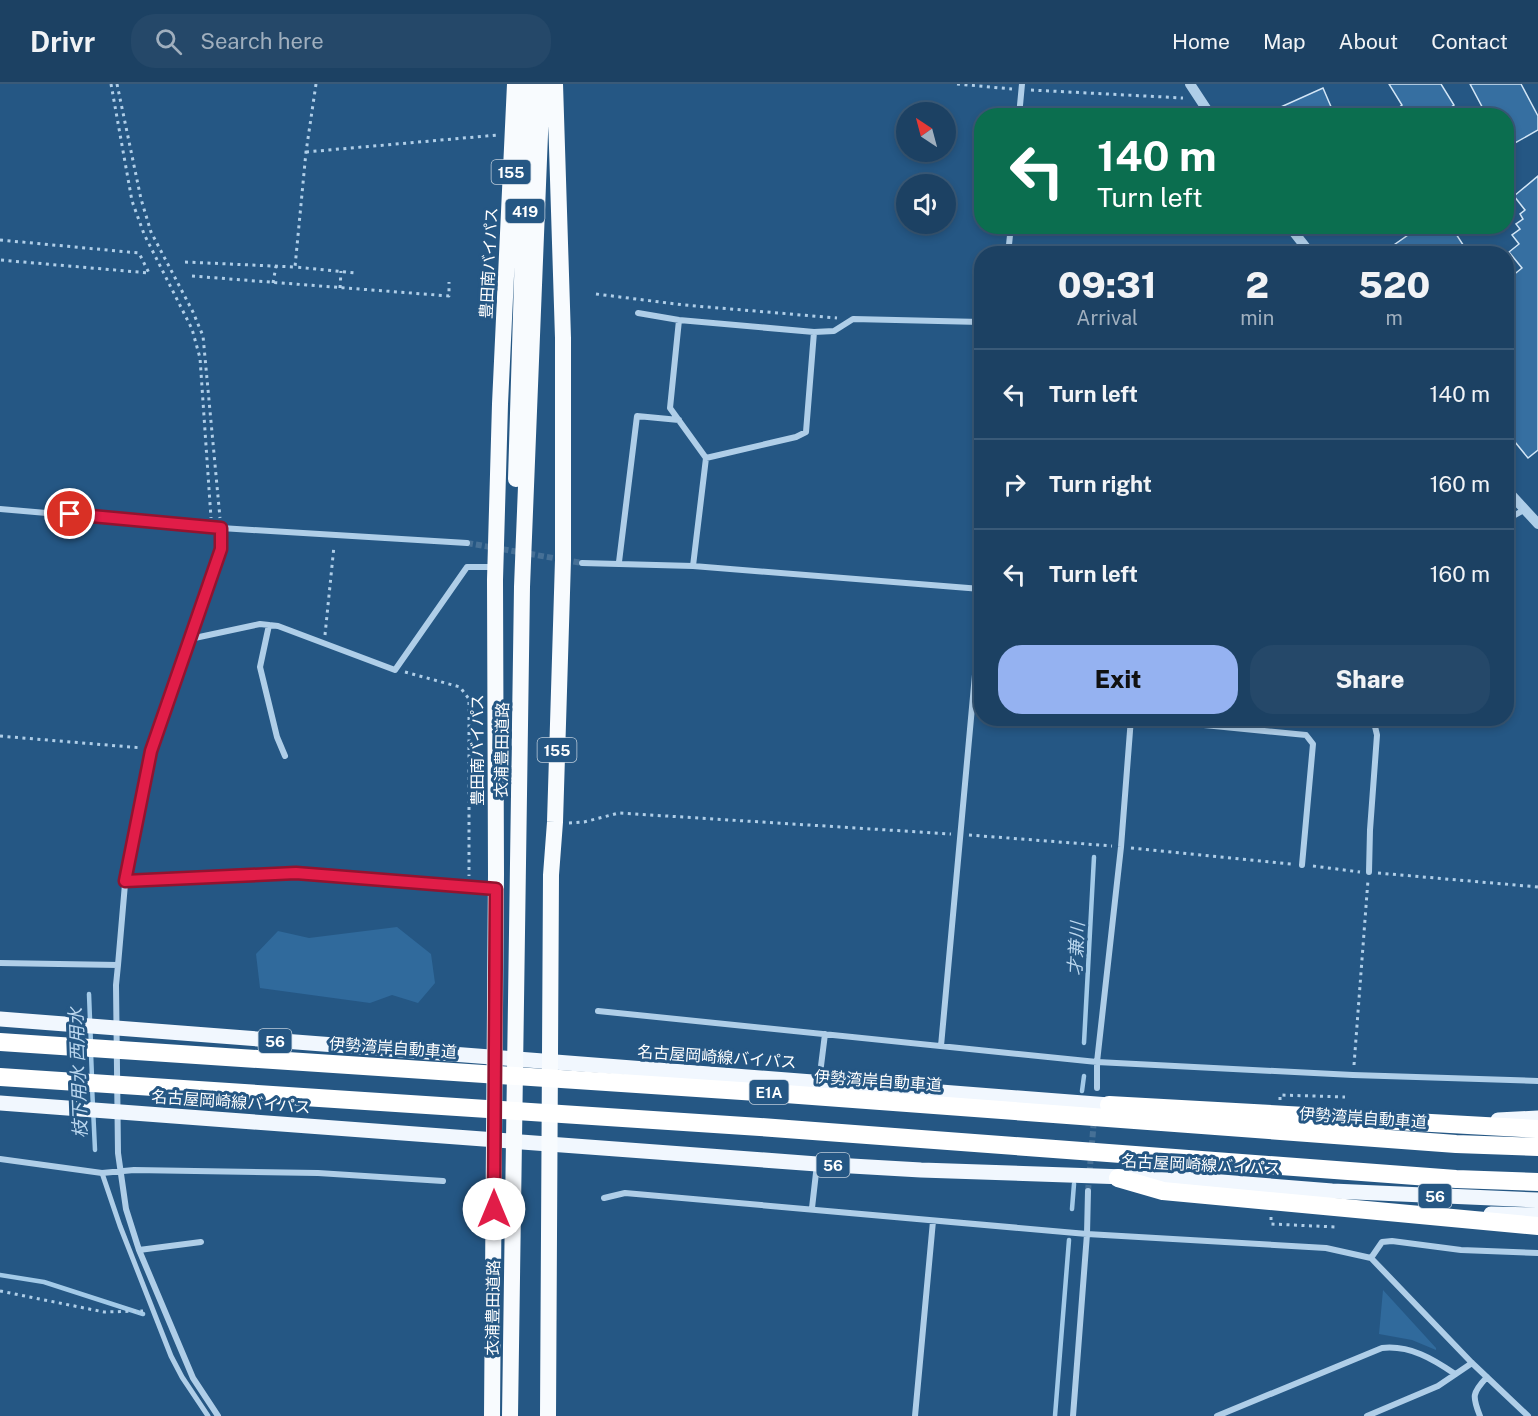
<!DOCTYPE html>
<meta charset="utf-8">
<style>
:root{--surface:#1c4163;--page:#254869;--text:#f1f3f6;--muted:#a0afbe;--line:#3a5a78;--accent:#95b2f1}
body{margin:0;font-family:"Public Sans","Noto Sans JP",sans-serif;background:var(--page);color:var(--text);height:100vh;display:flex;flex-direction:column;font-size:22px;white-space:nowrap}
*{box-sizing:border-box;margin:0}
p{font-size:20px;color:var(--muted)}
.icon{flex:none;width:33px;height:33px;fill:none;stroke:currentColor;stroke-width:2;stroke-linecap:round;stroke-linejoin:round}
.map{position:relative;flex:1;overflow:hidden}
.drawer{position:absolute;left:974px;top:162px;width:540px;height:480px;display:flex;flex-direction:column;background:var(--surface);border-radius:24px;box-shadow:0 3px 9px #0003,0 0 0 2px var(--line)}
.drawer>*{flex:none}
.guide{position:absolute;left:974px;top:24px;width:540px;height:126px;border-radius:24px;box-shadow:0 3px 9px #0003,0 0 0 2px var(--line);background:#0b6e4f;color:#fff;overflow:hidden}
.needle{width:39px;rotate:324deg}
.fabs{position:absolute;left:896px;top:18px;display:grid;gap:12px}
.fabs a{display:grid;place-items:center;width:60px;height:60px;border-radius:50%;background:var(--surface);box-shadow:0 3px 9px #0003,0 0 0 2px var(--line);font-size:30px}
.pin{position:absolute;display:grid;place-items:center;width:51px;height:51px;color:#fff;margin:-26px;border:3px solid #fff;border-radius:50%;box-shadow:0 2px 6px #0007}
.me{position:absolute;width:66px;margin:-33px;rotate:0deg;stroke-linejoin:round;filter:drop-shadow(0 0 4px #0008)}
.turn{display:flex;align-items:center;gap:21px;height:126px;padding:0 24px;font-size:27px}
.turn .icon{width:78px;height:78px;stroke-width:2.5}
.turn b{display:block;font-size:42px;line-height:51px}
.eta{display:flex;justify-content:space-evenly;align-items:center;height:102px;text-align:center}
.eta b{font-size:36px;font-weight:800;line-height:42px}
.cta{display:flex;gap:12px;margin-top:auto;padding:12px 24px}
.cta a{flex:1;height:69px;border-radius:24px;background:var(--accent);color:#111;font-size:24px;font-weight:800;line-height:69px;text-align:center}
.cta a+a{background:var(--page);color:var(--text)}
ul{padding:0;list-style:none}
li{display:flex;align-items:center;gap:18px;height:90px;padding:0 24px;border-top:2px solid var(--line)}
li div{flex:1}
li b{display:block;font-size:22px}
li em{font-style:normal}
header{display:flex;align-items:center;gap:36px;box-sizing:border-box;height:84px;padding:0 30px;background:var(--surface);border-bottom:2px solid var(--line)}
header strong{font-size:28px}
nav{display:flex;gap:33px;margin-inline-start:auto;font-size:21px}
.search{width:420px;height:54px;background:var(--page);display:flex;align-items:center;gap:15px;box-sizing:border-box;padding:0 21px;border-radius:24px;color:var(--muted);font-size:22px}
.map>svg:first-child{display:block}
</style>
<header>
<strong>Drivr</strong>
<div class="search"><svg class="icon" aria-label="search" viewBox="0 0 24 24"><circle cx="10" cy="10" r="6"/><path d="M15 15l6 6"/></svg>Search here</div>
<nav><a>Home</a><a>Map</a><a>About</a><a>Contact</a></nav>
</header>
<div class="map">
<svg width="1538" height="1332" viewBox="0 0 1538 1332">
<rect width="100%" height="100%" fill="#255784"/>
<path fill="#306a9c" d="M397,843l34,27 4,29 -17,20 -26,-8 -22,8 -110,-15 -4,-34 22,-23 31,7z
M1383,1206l53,58v2l-24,-10 -33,-6z"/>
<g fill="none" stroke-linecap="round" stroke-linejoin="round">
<path stroke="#a3cae8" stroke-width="4.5" d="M89,910l2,51
M1084,959l10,-186
M91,969l1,25
M92,1002l3,64
M1082,1007l2,-15
M1072,1125l2,-25
M0,1191l44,7 99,32
M1055,1332l14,-176"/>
</g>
<path fill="#366fa1" stroke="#d3e6f6" stroke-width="1.5" d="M1389,0h52l13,21 -16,11h-50l14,-11z
M1470,0h51l17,32v14l-32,18v-32h-19z
M1323,4l12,28h-74z
M1538,92v274l-10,8 -22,-27v-150l16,-13 -13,-16 10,-8 -7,-9 8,-6 -4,-5 7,-5 -3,-5 5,-4 -11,-14z
M1421,142h46l-11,8 13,20h-88z"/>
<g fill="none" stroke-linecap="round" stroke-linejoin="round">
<path stroke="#467096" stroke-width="6" stroke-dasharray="6 3" stroke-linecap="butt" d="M467,459l115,20
M1088,1107l6,-72"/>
<path stroke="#afcee8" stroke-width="3" stroke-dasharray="3 4.5" stroke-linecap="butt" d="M111,0l21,117 12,33 48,95 8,29 11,160
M117,0l24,115 10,33 42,80 10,24 17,182
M316,0l-10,68 -11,115 60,6
M957,0l55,5
M1031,6l152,8
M306,68l192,-17
M0,156l139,13 10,20 -149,-13
M185,178l110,5
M192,192l257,20v-14
M273,199l3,-17
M340,204l1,-17
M596,210l88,11 153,13
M325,551l9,-89
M405,588l55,15 9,12v177
M0,652l142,12
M569,739l15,-1 35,-9 332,21
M969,751l143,11
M1131,764l160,16
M1313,782l47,6
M1378,789l160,14
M1354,981l14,-185
M1280,1016v-5l65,2
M1271,1133v7l65,3
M0,1207l104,21 39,-1"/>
<path stroke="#afcee8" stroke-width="5" d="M102,1089l18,53 51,130 11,21 26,39"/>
<path stroke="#afcee8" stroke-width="6" d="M1019,32l3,-32
M1008,170l3,-28
M638,229l41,7 135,12 20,-1 19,-12 128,3
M679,236l-9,88 36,50 -13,108
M706,374l90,-21 10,-5 8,-100
M0,425l221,19 246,15
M1506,436l18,-10
M619,478l18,-146 42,4
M582,479l111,3 288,23
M269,541l-9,42 17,70 8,19
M190,555l70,-15 18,2 117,44 72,-103h27
M1133,634l173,17 7,9 -11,121
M1369,788l1,-42 7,-95 -4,-17
M125,797l170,-8 200,16
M0,879l118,2 -2,20 2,168 8,56 13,41 54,128 25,38
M118,881l7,-81 26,-133 70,-202v-21
M598,927l499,51 256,13 185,6
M941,962l40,-437
M819,998l6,-48
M1097,1004v-26l24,-215 10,-129
M0,1075l102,14 32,-3 184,3 125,8
M604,1114l21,-5 462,41 239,14 45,10 101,105 56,53
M812,1124l5,-44
M139,1166l62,-8
M1371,1174l11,-16 10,-1 69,9 77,3
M915,1332l18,-195
M1073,1332l14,-182 1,-43
M1217,1332l165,-68c28,-3 51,11 73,26
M1367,1332l71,-30 34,-23
M1480,1332c-8,-20 -8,-23 7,-39"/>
<path stroke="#afcee8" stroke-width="10" d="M1190,0l21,32
M1289,142l22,28
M1506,405l32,35"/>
<path stroke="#f1f7fe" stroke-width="15" d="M0,935l1109,86 9,3
M0,1019l817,61 104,6 263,9 148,12 206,9
M1498,1036l40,-2
M1491,1130l47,1"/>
<path stroke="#f8fbfe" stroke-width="16" d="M516,395l12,-395
M492,1332l4,-542 -1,-294 5,-176 15,-320
M510,1332l12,-829 20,-503
M548,1332l3,-541 4,-53 8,-262v-222l-8,-254"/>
<path stroke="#fff" stroke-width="18" d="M0,958l772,51 684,51 82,3
M0,993l760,50 696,52 82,3
M1109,1021l429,24
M1118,1094l45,13 375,35"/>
</g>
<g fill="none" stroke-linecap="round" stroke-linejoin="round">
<defs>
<path id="route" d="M70,430l151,14v21l-70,202 -26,130 171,-8 200,16 -2,320"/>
</defs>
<use href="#route" stroke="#92132f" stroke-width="15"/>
<use href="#route" stroke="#e11d48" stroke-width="10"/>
</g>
<g text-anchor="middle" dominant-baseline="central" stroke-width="6" stroke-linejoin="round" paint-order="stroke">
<g fill="#255784" stroke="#becdda" stroke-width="1.5">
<rect x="491.5" y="76" width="39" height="24" rx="4.5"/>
<rect x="505.5" y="115" width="39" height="24" rx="4.5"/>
<rect x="537.5" y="654" width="39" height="24" rx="4.5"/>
<rect x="258.5" y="945" width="33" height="24" rx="4.5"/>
<rect x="749.5" y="996" width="39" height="24" rx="4.5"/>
<rect x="816.5" y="1069" width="33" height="24" rx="4.5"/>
<rect x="1418.5" y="1100" width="33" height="24" rx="4.5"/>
</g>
<g font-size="15" font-weight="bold" fill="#fff">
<text x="511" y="88">155</text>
<text x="525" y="127">419</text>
<text x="557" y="666">155</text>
<text x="275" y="957">56</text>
<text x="769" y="1008">E1A</text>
<text x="833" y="1081">56</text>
<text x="1435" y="1112">56</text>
</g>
<g font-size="16" fill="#fff" stroke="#255784">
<text transform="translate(489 179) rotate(-87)">豊田南バイパス</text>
<text transform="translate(477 666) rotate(-90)">豊田南バイパス</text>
<text transform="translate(502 666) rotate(-89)">衣浦豊田道路</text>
<text transform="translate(393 964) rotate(4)">伊勢湾岸自動車道</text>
<text transform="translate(717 973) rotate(4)">名古屋岡崎線バイパス</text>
<text transform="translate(878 997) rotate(4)">伊勢湾岸自動車道</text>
<text transform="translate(231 1018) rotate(4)">名古屋岡崎線バイパス</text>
<text transform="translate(1363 1034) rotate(4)">伊勢湾岸自動車道</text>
<text transform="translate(1201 1081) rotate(3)">名古屋岡崎線バイパス</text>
<text transform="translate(493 1224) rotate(-89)">衣浦豊田道路</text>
</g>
<g font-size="18" font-style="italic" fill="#bbd7ef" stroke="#255784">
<text transform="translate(1076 865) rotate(-87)">才兼川</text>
<text transform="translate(78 989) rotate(-92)">枝下用水 西用水</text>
</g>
</g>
</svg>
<div class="fabs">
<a><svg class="needle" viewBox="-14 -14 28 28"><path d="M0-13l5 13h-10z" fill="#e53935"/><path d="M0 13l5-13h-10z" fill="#a0afbe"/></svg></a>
<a><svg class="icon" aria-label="sound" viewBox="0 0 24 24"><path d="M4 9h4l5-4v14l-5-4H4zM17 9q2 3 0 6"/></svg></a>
</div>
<div class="pin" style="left:70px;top:430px;background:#d93025"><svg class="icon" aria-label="arrive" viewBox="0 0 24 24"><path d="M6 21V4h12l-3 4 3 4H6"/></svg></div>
<svg class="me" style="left:494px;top:1125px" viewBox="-20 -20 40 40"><circle r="19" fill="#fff"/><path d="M0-13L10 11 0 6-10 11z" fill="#e11d48"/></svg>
<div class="guide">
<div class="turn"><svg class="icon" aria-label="left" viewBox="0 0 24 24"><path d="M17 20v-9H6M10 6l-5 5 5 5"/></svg><div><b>140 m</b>Turn left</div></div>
</div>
<section class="drawer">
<div class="eta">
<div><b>09:31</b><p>Arrival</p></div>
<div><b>2</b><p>min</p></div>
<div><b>520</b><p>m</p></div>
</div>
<ul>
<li><svg class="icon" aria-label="left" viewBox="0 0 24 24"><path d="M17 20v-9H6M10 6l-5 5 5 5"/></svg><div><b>Turn left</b></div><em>140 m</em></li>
<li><svg class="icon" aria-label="right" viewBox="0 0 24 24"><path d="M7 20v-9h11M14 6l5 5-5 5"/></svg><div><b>Turn right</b></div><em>160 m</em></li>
<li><svg class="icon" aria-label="left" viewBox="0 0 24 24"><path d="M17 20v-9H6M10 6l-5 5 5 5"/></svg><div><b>Turn left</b></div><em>160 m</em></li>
</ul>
<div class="cta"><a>Exit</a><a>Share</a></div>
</section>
</div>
